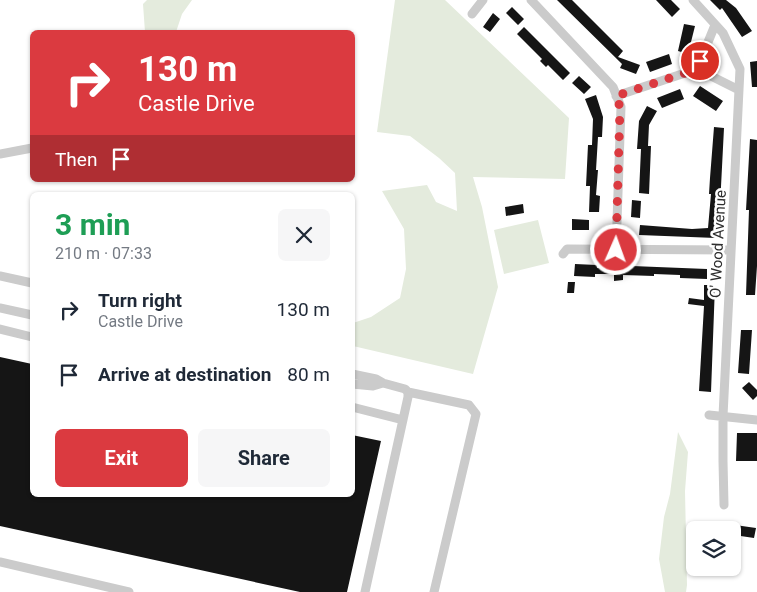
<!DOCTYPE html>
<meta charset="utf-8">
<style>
:root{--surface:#fff;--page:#f6f6f7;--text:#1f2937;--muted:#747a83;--accent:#db3a40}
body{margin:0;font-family:Roboto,sans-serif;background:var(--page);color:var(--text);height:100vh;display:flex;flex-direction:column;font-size:19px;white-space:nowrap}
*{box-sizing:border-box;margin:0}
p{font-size:16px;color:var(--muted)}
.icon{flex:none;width:28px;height:28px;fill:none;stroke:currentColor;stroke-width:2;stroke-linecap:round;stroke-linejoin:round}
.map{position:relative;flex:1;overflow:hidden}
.panel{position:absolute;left:30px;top:192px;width:325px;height:305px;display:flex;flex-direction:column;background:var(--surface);border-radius:8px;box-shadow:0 1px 4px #0004}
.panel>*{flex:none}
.top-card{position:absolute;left:30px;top:30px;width:325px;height:152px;border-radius:8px;box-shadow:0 1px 4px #0004;background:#db3a40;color:#fff;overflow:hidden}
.buttons{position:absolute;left:686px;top:521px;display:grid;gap:10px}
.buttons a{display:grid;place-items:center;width:55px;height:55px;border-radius:8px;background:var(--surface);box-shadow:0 1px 4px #0004;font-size:25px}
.pin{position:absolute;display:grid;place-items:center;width:42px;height:42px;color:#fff;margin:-21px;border:2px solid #fff;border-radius:50%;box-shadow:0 1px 5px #0007}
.me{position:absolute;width:55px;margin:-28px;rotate:2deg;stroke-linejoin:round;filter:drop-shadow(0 0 4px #0008)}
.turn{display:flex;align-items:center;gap:18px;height:105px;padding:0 25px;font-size:22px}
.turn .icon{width:65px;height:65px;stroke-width:2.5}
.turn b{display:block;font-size:35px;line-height:42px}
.then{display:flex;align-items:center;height:48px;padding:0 25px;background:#0003;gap:10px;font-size:19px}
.round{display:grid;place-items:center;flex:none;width:52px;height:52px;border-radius:8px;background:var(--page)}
.summary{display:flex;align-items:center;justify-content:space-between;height:85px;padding:0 25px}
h1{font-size:30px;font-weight:700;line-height:38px;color:#1e9e55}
.button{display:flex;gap:10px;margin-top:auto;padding:10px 25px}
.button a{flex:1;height:58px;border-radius:8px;background:var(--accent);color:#fff;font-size:20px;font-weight:700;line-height:58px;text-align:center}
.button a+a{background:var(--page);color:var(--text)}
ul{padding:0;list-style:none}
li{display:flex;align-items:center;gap:15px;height:65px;padding:0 25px}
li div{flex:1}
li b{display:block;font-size:19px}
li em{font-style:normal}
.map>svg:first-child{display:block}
</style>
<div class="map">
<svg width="757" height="592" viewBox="0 0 757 592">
<rect width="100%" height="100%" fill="#fff"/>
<path fill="#e4ebdd" d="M147,0h45l-10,14 -6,18h-31l-2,-28z
M395,0h50l124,118 -4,61 -92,-2 9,30 16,80 -25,87 -120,-28v-23l18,-6 29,-19 6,-29 -2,-40 -22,-38 45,-6 9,17 21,9 -2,-38 -16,-15 -29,-22 -33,-4z
M538,220l11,43 -45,11 -10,-44z
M678,432l10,20 -3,39 2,94 -1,7h-21l-6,-33 5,-42 6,-23z"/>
<path fill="#151515" d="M557,0h15l51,51 -5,6 22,8 -4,9 -16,-6 2,-4z
M656,0h15l9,9 -8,8z
M710,0h16l10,8 16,23 -10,6 -20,-29 -2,2z
M512,7l12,12 -6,6 -12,-12z
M493,13l7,6 -10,13 -7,-5z
M684,24l11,2 -7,28 -10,-3z
M524,27l46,46 -7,7 -15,-15 -2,2 -6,-6 2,-2 -25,-25z
M669,54l3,10 -22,8 -4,-10z
M757,61v26h-5l-2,-25z
M579,76l12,11 -7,7 -12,-11z
M700,86l23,15 -7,10 -23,-15z
M680,89l4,10 -22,9 -5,-10z
M596,95l7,22 -1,20h-4l-2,33h2l-2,25 4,1 -1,16h-10l1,-26h-4l2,-41h4l1,-26 -8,-20z
M647,106l10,5 -8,14 -1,21h3l-2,48 -10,-1 2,-44h-4l2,-28z
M714,127l10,1 -4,78 -1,14 -2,-1 -1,19 -77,-3 1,-10 52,4 16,-1 3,-34h-2l1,-16z
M750,139l7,1v126l-2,29h-9l3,-85h-3z
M632,200l9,1 -1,17 -9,-1z
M523,204l1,9 -18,3 -1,-9z
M572,219l17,1v10h-17z
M575,264l22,1v3h35v-2l75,3v10l-27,-1v-3l-26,-1v2l-31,-1v5l-9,1v-7h-19v3l-21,-1z
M568,282h7l-1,11h-7z
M704,285h11l-4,107 -12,-1 5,-85 -16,-2 1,-6 15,2z
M741,330h11l-3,44 -11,-1z
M0,357l32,7v131h320v-60l29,6 -34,151h-47l-300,-66z
M749,382l8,8v6l-4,4 -11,-12z
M737,433h20v28h-21z
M735,525l21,3 -2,10 -20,-3z"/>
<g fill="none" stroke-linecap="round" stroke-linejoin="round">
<path stroke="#cbcbcb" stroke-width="9" d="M531,0l82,87 8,20 -5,143
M693,0l30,33 17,36 -17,347v45l1,44
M472,14l11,-14
M697,69l42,21
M616,96l81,-27 18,-44
M0,154l32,-6
M563,254l4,-5 164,1
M0,276l32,7
M0,308l32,7
M0,329l32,8
M352,374l24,5 7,4 22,6 3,3v5l-43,195
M352,384l21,2 10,-3
M408,392l61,13 7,9 -42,178
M352,407l51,13
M709,415l48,5
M0,562l129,30"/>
</g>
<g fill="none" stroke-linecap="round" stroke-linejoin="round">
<path stroke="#db3a40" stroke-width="9" stroke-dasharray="0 16.2" d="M616,250l4,-143 -4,-11 81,-27 3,-8"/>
</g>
<g text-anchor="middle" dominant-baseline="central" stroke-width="5" stroke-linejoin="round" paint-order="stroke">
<g font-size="15" fill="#2e2e2e" stroke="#fff">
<text transform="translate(718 244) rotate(-87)">O' Wood Avenue</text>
</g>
</g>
</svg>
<div class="buttons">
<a><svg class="icon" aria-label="layers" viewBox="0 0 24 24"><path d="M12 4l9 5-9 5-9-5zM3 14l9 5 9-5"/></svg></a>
</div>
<div class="pin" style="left:700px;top:61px;background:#d93025"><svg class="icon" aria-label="arrive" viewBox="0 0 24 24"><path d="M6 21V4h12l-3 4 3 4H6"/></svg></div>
<svg class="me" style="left:616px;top:250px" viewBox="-20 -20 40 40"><circle r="17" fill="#db3a40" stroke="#fff" stroke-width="3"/><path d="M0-11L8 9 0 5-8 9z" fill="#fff"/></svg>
<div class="top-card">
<div class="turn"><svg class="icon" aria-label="right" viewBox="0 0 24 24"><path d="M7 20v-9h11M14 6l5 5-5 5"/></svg><div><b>130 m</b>Castle Drive</div></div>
<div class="then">Then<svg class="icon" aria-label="arrive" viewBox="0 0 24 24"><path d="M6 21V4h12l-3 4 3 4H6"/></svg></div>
</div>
<section class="panel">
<div class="summary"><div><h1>3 min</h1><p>210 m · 07:33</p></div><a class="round"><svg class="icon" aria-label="close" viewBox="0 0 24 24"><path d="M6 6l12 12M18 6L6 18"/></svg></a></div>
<ul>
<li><svg class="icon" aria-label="right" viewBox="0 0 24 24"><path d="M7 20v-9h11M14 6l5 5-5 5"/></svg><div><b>Turn right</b><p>Castle Drive</p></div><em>130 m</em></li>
<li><svg class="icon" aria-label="arrive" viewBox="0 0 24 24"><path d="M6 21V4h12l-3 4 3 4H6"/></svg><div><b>Arrive at destination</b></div><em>80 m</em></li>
</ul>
<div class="button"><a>Exit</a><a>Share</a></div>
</section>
</div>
